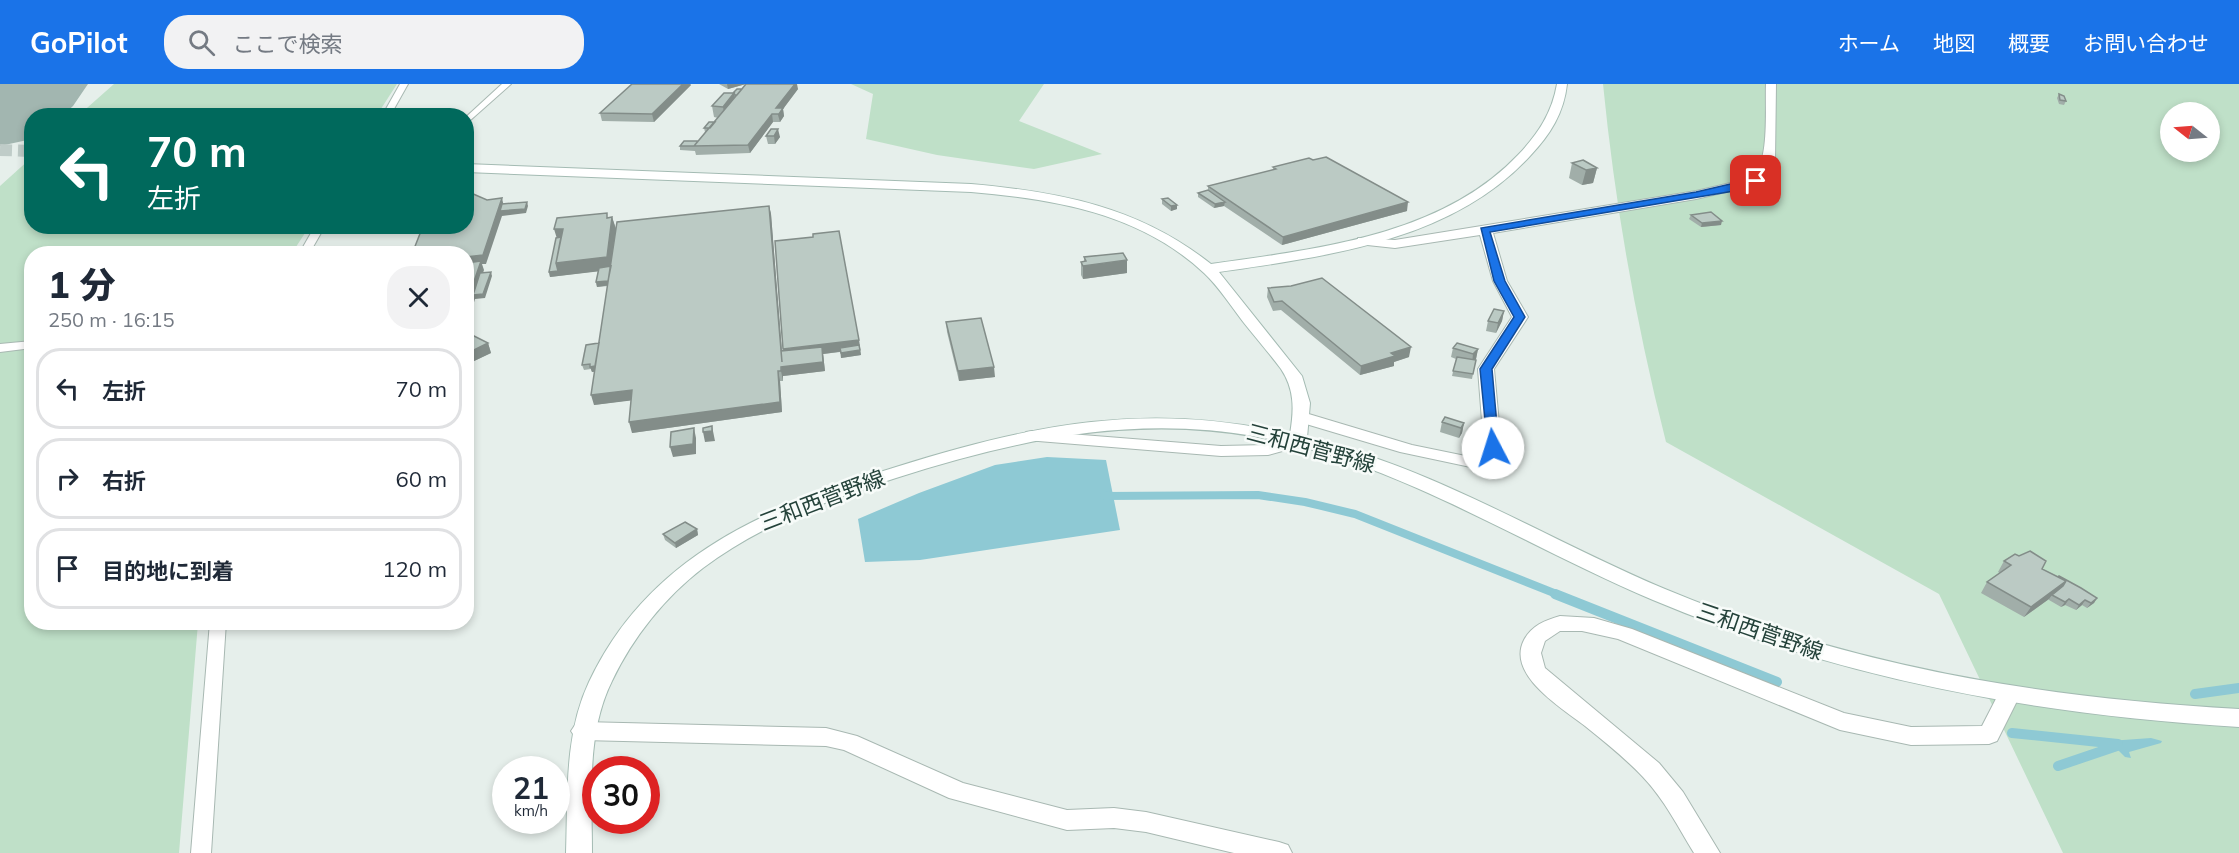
<!DOCTYPE html>
<html lang="ja">
<meta charset="utf-8">
<style>
:root{--surface:#fff;--page:#f2f2f3;--text:#1f2937;--muted:#747a83;--line:#e0e1e3;--accent:#1a73e8}
body{margin:0;font-family:Mulish,"Noto Sans JP",sans-serif;background:var(--page);color:var(--text);height:100vh;display:flex;flex-direction:column;font-size:22px;white-space:nowrap}
*{box-sizing:border-box;margin:0}
p{font-size:20px;color:var(--muted)}
.icon{flex:none;width:33px;height:33px;fill:none;stroke:currentColor;stroke-width:2;stroke-linecap:round;stroke-linejoin:round}
.map{position:relative;flex:1;overflow:hidden}
.drawer{position:absolute;left:24px;top:162px;width:450px;height:384px;display:flex;flex-direction:column;background:var(--surface);border-radius:24px;box-shadow:0 3px 9px #0003}
.drawer>*{flex:none}
.top-card{position:absolute;left:24px;top:24px;width:450px;height:126px;border-radius:24px;box-shadow:0 3px 9px #0003;background:#00695c;color:#fff;overflow:hidden}
.needle{width:39px;rotate:287deg}
.fabs{position:absolute;left:2160px;top:18px;display:grid;gap:12px}
.fabs a{display:grid;place-items:center;width:60px;height:60px;border-radius:50%;background:var(--surface);box-shadow:0 3px 9px #0003;font-size:30px}
.speed{position:absolute;left:492px;top:672px;display:flex;gap:12px;font-size:30px;font-weight:700;text-align:center}
.speed>*{display:grid;place-content:center;width:78px;height:78px;border-radius:50%;background:var(--surface);box-shadow:0 3px 9px #0003;line-height:1}
.speed small{font-size:15px;font-weight:400}
.speed .limit{border:9px solid #d22;background:#fff;color:#111}
.pin{position:absolute;display:grid;place-items:center;width:51px;height:51px;color:#fff;margin:-26px;border-radius:12px;box-shadow:0 3px 9px #0006}
.me{position:absolute;width:66px;margin:-33px;rotate:355deg;stroke-linejoin:round;filter:drop-shadow(0 0 4px #0008)}
.turn{display:flex;align-items:center;gap:21px;height:126px;padding:0 24px;font-size:27px}
.turn .icon{width:78px;height:78px;stroke-width:2.5}
.turn b{display:block;font-size:42px;line-height:51px}
.round{display:grid;place-items:center;flex:none;width:63px;height:63px;border-radius:24px;background:var(--page)}
.summary{display:flex;align-items:center;justify-content:space-between;height:102px;padding:0 24px}
h1{font-size:36px;font-weight:800;line-height:45px}
ul{padding:0;list-style:none}
li{display:flex;align-items:center;gap:18px;height:81px;margin:0 12px 9px;padding:0 12px;border:3px solid var(--line);border-radius:24px}
li div{flex:1}
li b{display:block;font-size:22px}
li em{font-style:normal}
header{display:flex;align-items:center;gap:36px;box-sizing:border-box;height:84px;padding:0 30px;background:var(--accent);color:#fff}
header strong{font-size:28px}
nav{display:flex;gap:33px;margin-inline-start:auto;font-size:21px}
.search{width:420px;height:54px;background:var(--page);display:flex;align-items:center;gap:15px;box-sizing:border-box;padding:0 21px;border-radius:24px;color:var(--muted);font-size:22px}
.map>svg:first-child{display:block}
</style>
<header>
<strong>GoPilot</strong>
<div class="search"><svg class="icon" aria-label="search" viewBox="0 0 24 24"><circle cx="10" cy="10" r="6"/><path d="M15 15l6 6"/></svg>ここで検索</div>
<nav><a>ホーム</a><a>地図</a><a>概要</a><a>お問い合わせ</a></nav>
</header>
<div class="map">
<svg width="2239" height="769" viewBox="0 0 2239 769">
<rect width="100%" height="100%" fill="#e6efeb"/>
<path fill="#bfe0c8" fill-rule="evenodd" d="M114,0h283l-20,31h-298z
M851,0h193l-25,37 83,33 -68,15 -97,-14 -71,-16 7,-45z
M1603,0h636v769h-176l-124,-259 -273,-152c-30,-118 -51,-237 -63,-358zM2170,28h40v40h-40z
M31,74l1,68 277,1 -17,26 -260,1 -1,87 -31,4v-159z
M31,263l1,275 166,1 -19,230h-179v-502z"/>
<path fill="#8ec9d4" d="M1047,373l59,3 14,70 -200,30 -55,2 -7,-43 61,-26 76,-28z
M2151,654l11,3 -1,2 -32,9 2,6 -6,-1 -16,-16z"/>
<g fill="none" stroke-linecap="round" stroke-linejoin="round">
<path stroke="#8ec9d4" stroke-width="8" d="M1104,412l154,-1 47,7 50,12 204,81"/>
<path stroke="#8ec9d4" stroke-width="10" d="M1555,510l222,88
M2195,610l44,-6
M2012,649l106,11
M2058,682l59,-20"/>
<path fill="#a2b6b0" fill-rule="evenodd" d="M0,0h88l-15,22 -11,10h-30v23l-32,7z"/>
<path stroke="#bfccc8" stroke-width="12" stroke-dasharray="12 6" stroke-linecap="butt" d="M0,66l32,1"/>
<defs>
<path id="lane" d="M400,0h8l-18,32h-8z
M502,0h9l-45,40v-7z
M315,142h10l-16,28h-10z
M32,257v7l-32,4v-8z
M210,538h16l-15,231h-20z"/>
<path id="street" d="M1766,0h10l-1,76 -5,14 -10,10 -64,15 -203,34 14,48 21,36 -34,52 9,98 -3,4 -6,1 -94,-20 -104,-31 -3,-4 3,-4 6,-1 110,33 73,15 -7,-91 34,-52 -19,-36 -13,-46 -85,13 -37,-4v-6l37,2 301,-49 56,-13c18,-16 13,-69 14,-94z
M1032,347l189,15 46,-1 31,-9 9,5 -3,4 -36,10 -47,1 -195,-16 -3,-4 3,-4z
M1560,532l34,2 38,11 212,84 67,14 71,-1 18,-35 8,-2 8,2 3,6 -22,44 -8,3 -78,1 -71,-15 -222,-91 -36,-8h-22l-15,10 -4,12 4,15 114,95 24,29 37,61h-26c-16,-26 -30,-54 -51,-76 -18,-19 -38,-35 -58,-51 -23,-18 -79,-51 -61,-86 8,-15 20,-19 36,-24z
M583,638l243,6 31,8 106,47 104,27 47,-2 32,4 133,30 9,3 4,8h-58l-88,-21 -32,-4 -47,2 -118,-32 -105,-48 -18,-4 -243,-6 -8,-3 -4,-6 4,-6z"/>
<path id="secondary" d="M1557,0h10c-3,29 -17,51 -37,72 -78,85 -202,100 -311,116l83,104 8,27 -3,35c126,29 239,101 358,151 183,77 376,109 574,120v18c-202,-12 -399,-48 -586,-127 -131,-55 -253,-137 -395,-163 -125,-23 -243,3 -362,41 -68,22 -136,47 -193,90 -38,29 -70,69 -91,113 -26,52 -20,115 -20,172h-26c2,-57 -2,-118 23,-171 60,-128 181,-176 307,-215 136,-43 253,-66 394,-33 4,-24 5,-44 -9,-65 -12,-16 -25,-31 -37,-46 -13,-17 -25,-36 -40,-50 -64,-60 -150,-74 -233,-81l-505,-20v-8l505,20c90,8 168,23 240,80 106,-15 230,-28 307,-109 20,-21 34,-42 39,-71z"/>
</defs>
<use href="#lane" stroke="#a8b8b2" stroke-width="2"/>
<use href="#street" stroke="#a8b8b2" stroke-width="2"/>
<use href="#secondary" stroke="#a4bbb3" stroke-width="2"/>
<use href="#lane" fill="#fff" fill-rule="evenodd"/>
<use href="#street" fill="#fff" fill-rule="evenodd"/>
<use href="#secondary" fill="#fff" fill-rule="evenodd"/>
</g>
<path fill="#a1aea9" d="M632,0h58l1,1 -37,37 -52,-1 -2,-8z
M719,0h27l-18,5z
M742,5h56l-15,20 1,7 -4,6h-7l-23,31 -54,2 -1,-4 -15,-1v-4l18,-5 8,-9h-1l-1,-4 11,-6 3,-4 -4,-1 -2,-11 21,-13z
M2059,10l7,7 -2,4 -5,-1 -2,-6z
M771,45l9,8 -5,7h-7l-2,-8z
M1572,79l25,5 -4,15 -11,2 -13,-7z
M1273,83l134,44 -125,34 -58,-39 -10,2 -16,-11v-4l10,-3v-4l65,-16z
M1162,115l15,6v4l-6,2 -9,-7z
M769,122l2,8 11,137 77,-11 2,15 -20,3 -1,-6 -17,2 2,17 -42,5v5h-3l2,31 -150,21 -1,-33 -37,5 1,-33h-3l-1,-3 -7,1 -2,-5 17,-22 9,-57 -11,1 -1,-5 2,-11 -48,6 -1,-5 59,-55h4l4,12z
M1691,131l30,10 -20,2 -12,-8z
M1084,173l43,16 -44,6 -2,-4v-13h3z
M1268,204l141,69 -15,5v4l-34,9 -79,-65 -8,1 -6,-14z
M1504,227l-2,10 -6,12 -10,-2 2,-10z
M946,238l49,55 -36,4 -12,-49z
M466,253l22,6 3,10 -19,9 -6,-2z
M1453,264l25,1 -6,30 -20,-3 4,-17 -5,-2z
M1442,338l22,1 -2,10 -3,5 -19,-6z
M697,445l1,6 -22,13 -11,-8 -2,-6z
M2004,477l38,8 55,29 -3,5 -7,5 -5,-3 -6,5 -11,-5 -4,2 -12,-7v-1l-25,18 -43,-24 6,-11 13,-9 -2,-1z"/>
<path fill="#838d89" d="M683,0h7l1,1 -37,37 -2,-8z
M727,0h19l-18,5z
M795,0h2l1,5 -15,20 1,7 -4,6 -4,-14z
M734,9l2,11 -11,14 -2,-11z
M772,30l1,8 -23,31 -2,-8z
M778,45l2,8 -5,7 -1,-8z
M1597,84l-4,15 -11,2 4,-15z
M502,114l2,9 23,-5 1,4 -2,7 -24,3 -16,48h-4l2,6 -8,24 15,-22 1,4 -7,22 -10,1 -3,10h-6v-52z
M1225,118l-1,4 -10,2 1,-4z
M1408,118l-1,9 -125,34 1,-8z
M1177,121v4l-6,2v-5z
M769,122l2,8 12,152 2,-7 -2,-10 76,-9 1,9 -37,5 2,17 -42,5v5l-2,-10 1,-9z
M612,133l4,12 -6,41 -60,7 -1,-5 7,-9 2,-21 -4,-13z
M1722,137l-1,4 -20,2 1,-4z
M1127,176v13l-44,6v-13z
M610,197l1,4 -14,2 -1,-5z
M1504,227l-2,10 -6,12 2,-10z
M488,259l3,10 -19,9 -4,-9z
M1411,263l-2,10 -15,5v4l-34,9 1,-9 30,-13z
M1478,265l-2,10 -4,5 1,-10z
M860,266l1,5 -20,3v-5z
M597,282l1,5 -6,1 -2,-5z
M994,283l1,10 -36,4 -1,-10z
M778,287l2,10 2,31 -150,21 -3,-11z
M632,306l3,10 -41,5 -3,-10z
M1464,339l-2,10 -3,5 2,-10z
M712,342l3,15 -10,1 -2,-10z
M694,344l2,10v16l-23,3 -3,-10z
M697,445l1,6 -22,13 -1,-5z
M2066,497l-6,10 -8,4 -3,4 -25,18 7,-10z
M2097,514l-3,5 -7,5 4,-5z
M2069,515l-4,6 -4,2 4,-5z
M2085,516l-3,5 -6,5 3,-5z"/>
<path fill="#bbcac4" stroke="#838d89" stroke-width="1.5" d="M632,0h51l-31,30 -52,-1z
M746,0h49l-19,24h7l-4,6h-7l-24,31 -54,1z
M737,5h5l-5,6h-2l-1,-2h-1z
M724,9h10l-11,14 -11,-1z
M2059,10l5,2 2,5 -6,-1z
M709,38h6l-5,6h-6z
M771,45h7l-4,7h-8z
M684,57h14l-4,5h-14z
M1326,73l82,45 -125,35 -75,-51 68,-17 -3,-2 36,-9 4,2z
M1583,76l14,8 -11,2 -14,-7z
M1208,106l17,12 -10,2 -17,-11z
M471,109l16,7 15,-2 -19,57 -17,2v-3h-54l11,-28h43v-25h2z
M1168,114l9,7 -6,1 -9,-7z
M527,118l-2,7 -25,2 2,-7z
M769,122l13,156 -1,-11 41,-4 1,15 -42,5v4h-3l2,31 -151,20 3,-32 -41,5 26,-173z
M1711,128l11,9 -20,2 -11,-8z
M607,129v5l5,-1 -5,40 -51,6 7,-34h-9l3,-11z
M839,147l20,109 -76,9 -8,-108 38,-4v-3z
M561,153l-5,26 2,8 -9,1 7,-34z
M1123,169l4,7 -44,6 -2,-4 5,-1 -2,-4z
M481,177l-13,38 -2,1v-37z
M611,182l-3,15 -12,1 3,-14z
M491,188l-8,22 -10,1 7,-22z
M1322,194l89,69 -20,6 4,3 -34,10 -79,-65 -8,1 -6,-14 23,-2z
M1494,225l10,2 -6,12 -10,-2z
M981,234l13,49 -36,4 -12,-49z
M472,251l16,8 -20,10 -2,-1v-15z
M599,259l-4,23 -5,1v-3l-8,1 4,-20z
M1457,259l21,6 -5,5 -20,-6z
M859,261l1,5 -19,3 -1,-5z
M1457,273l19,3 -3,14 -20,-3z
M1445,333l19,6 -3,5 -19,-6z
M712,342v5l-9,1v-4z
M694,344l-1,16 -23,3 1,-15z
M685,438l12,7 -22,14 -12,-9z
M2030,467l16,10 -4,8 24,12 -35,26 -44,-25 24,-17 -7,-4 11,-7 4,2z
M2059,492l22,12 16,10 -6,5 -6,-3 -6,5 -10,-6 -4,3 -13,-7 11,-9 3,-5 -8,-4z"/>
<path fill="#1a73e8" stroke="#114b97" stroke-width="1.5" d="M1756,94l5,3 -2,2 -25,8 -244,41 15,49 20,36 -33,52 7,79 -6,4 -5,-1 -8,-82 34,-52 -20,-36 -13,-53 215,-36z"/>
<g text-anchor="middle" dominant-baseline="central" stroke-width="5" stroke-linejoin="round" paint-order="stroke">
<g font-size="22" fill="#24423a" stroke="#f7fbf9">
<text transform="translate(1311 364) rotate(15)">三和西菅野線</text>
<text transform="translate(822 416) rotate(-21)">三和西菅野線</text>
<text transform="translate(1760 547) rotate(19)">三和西菅野線</text>
</g>
</g>
</svg>
<div class="fabs">
<a><svg class="needle" viewBox="-14 -14 28 28"><path d="M0-13l5 13h-10z" fill="#e53935"/><path d="M0 13l5-13h-10z" fill="#747a83"/></svg></a>
</div>
<div class="speed"><div>21<small>km/h</small></div><div class="limit">30</div></div>
<div class="pin" style="left:1756px;top:97px;background:#d93025"><svg class="icon" aria-label="arrive" viewBox="0 0 24 24"><path d="M6 21V4h12l-3 4 3 4H6"/></svg></div>
<svg class="me" style="left:1493px;top:364px" viewBox="-20 -20 40 40"><circle r="19" fill="#fff"/><path d="M0-13L10 11 0 6-10 11z" fill="#1a73e8"/></svg>
<div class="top-card">
<div class="turn"><svg class="icon" aria-label="left" viewBox="0 0 24 24"><path d="M17 20v-9H6M10 6l-5 5 5 5"/></svg><div><b>70 m</b>左折</div></div>
</div>
<section class="drawer">
<div class="summary"><div><h1>1 分</h1><p>250 m · 16:15</p></div><a class="round"><svg class="icon" aria-label="close" viewBox="0 0 24 24"><path d="M6 6l12 12M18 6L6 18"/></svg></a></div>
<ul>
<li><svg class="icon" aria-label="left" viewBox="0 0 24 24"><path d="M17 20v-9H6M10 6l-5 5 5 5"/></svg><div><b>左折</b></div><em>70 m</em></li>
<li><svg class="icon" aria-label="right" viewBox="0 0 24 24"><path d="M7 20v-9h11M14 6l5 5-5 5"/></svg><div><b>右折</b></div><em>60 m</em></li>
<li><svg class="icon" aria-label="arrive" viewBox="0 0 24 24"><path d="M6 21V4h12l-3 4 3 4H6"/></svg><div><b>目的地に到着</b></div><em>120 m</em></li>
</ul>
</section>
</div>
